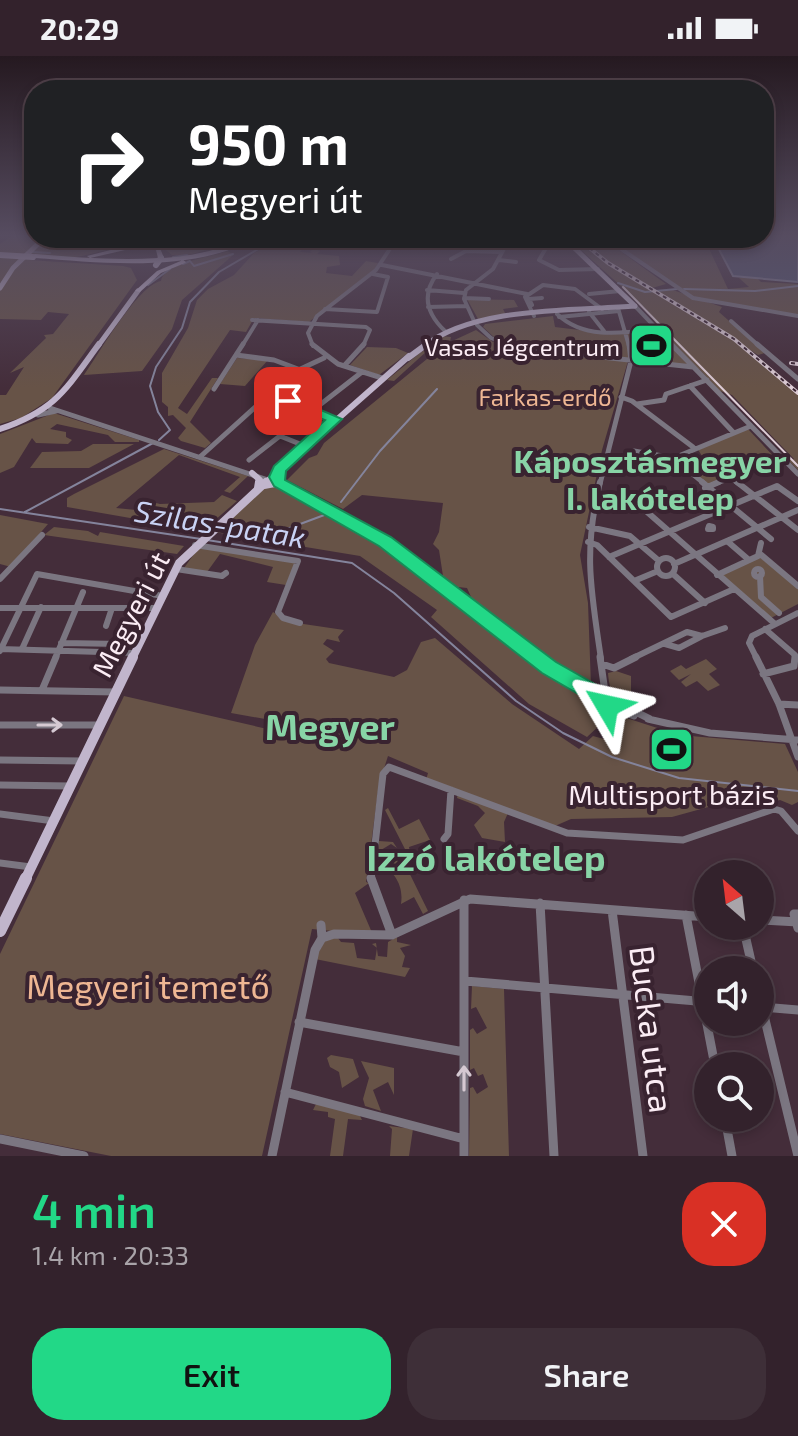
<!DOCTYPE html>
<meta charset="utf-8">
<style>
:root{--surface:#33222c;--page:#3e2f38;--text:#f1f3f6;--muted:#a9a4a9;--line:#4e3f48;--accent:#22d887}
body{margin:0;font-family:"Exo 2",sans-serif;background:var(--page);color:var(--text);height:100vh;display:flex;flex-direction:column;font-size:30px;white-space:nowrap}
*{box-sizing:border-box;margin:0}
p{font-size:26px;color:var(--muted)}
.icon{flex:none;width:44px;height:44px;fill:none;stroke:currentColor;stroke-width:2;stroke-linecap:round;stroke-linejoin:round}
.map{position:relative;height:1100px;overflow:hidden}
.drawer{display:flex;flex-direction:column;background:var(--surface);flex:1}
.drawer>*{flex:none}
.hud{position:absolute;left:24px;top:24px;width:750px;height:168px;border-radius:32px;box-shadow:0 4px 12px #0003,0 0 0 2px var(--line);background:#202124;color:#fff;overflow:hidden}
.needle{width:52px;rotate:332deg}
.buttons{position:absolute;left:694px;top:804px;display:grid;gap:16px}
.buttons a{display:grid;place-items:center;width:80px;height:80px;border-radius:50%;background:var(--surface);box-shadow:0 4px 12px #0003,0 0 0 2px var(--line);font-size:40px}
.pin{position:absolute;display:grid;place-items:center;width:68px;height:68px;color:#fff;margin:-34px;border-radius:16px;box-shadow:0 4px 12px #0006}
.me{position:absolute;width:88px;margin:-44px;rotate:306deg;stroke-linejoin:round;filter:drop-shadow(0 0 6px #0008)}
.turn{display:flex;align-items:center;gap:28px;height:168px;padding:0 32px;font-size:36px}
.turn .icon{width:104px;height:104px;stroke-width:2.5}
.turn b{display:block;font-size:56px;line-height:68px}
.round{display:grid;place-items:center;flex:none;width:84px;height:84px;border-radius:32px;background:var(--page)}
.head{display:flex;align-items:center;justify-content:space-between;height:136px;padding:0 32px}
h1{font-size:48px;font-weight:600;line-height:60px;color:var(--accent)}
.primary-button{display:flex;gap:16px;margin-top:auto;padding:16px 32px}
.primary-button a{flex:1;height:92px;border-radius:32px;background:var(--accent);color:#111;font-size:32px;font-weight:600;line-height:92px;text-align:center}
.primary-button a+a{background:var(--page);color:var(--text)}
.status{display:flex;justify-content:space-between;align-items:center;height:56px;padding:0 40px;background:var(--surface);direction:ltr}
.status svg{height:22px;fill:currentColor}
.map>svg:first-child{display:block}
</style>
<div class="status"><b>20:29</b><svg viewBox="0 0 49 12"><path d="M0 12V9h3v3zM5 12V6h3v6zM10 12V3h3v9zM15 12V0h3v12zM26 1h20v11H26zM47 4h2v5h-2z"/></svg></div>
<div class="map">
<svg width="798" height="1100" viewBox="0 0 798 1100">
<rect width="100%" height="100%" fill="#442d3a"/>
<path fill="#675347" d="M15,178l42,6 190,-2 -58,17h-17c-24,-24 -69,-2 -96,2 -13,2 -31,-1 -43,-3l-4,6 94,6 8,2 6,12 -85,118 -31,20 -21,6v-29h6l18,-28 -14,6 36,-35 -2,-3 9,-1 16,-20 -21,-2 -7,8 -41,-1v-75z
M284,182h27l-11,14 13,1 -3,-1 3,-3 7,2 -3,3 22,2 1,9 -13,2 -1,6 26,3 14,-15 12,2 -3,6 -66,53 -55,-4 -8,14 -16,-2 -52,78 9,6 25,-36h6l-28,44 21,21 -6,5 -24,-7 -3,-3 8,-10 -13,-13 -5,1v-9l-6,-5v-29l26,-45 9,-28 11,-11 26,-14 20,-22z
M579,182h23l64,46 -14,4 -42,-25z
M607,182h97l24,51 21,-2 -10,-9 17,-1 5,5 37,2v32l-104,-19z
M580,193h6l147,90 65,55v76l-10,-10 6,-1 -62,-64 -12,-4 -21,-22 -71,-8 -26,89 -22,105 8,48 3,83 -38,-22 -81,-65 -5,-11 -9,-1 -15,-11 -4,-26 -6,-6 6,-12 4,-29 -81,-8 -19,14 -56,-29 22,-22 8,-3 7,-12 114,-93 -7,3 -4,-2 -33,30 -7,-1 34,-28 15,-6 -2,-4 7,-6 10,1 -1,5 26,-12 17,12 3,-3 -13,-12 2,-3 68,-8 2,11c36,5 70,8 105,2l-14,-20z
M228,195l5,4 -51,45 -10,29 -30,42 -58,4c16,-23 54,-90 77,-94 2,-17 48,-24 67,-30z
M673,234l49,17 -3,5 46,41 -7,2 -101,-64z
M467,243l47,1 4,7 -15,2 4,8 -29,2z
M367,291l29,1 12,5 -29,22 -29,-10z
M237,302l31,2 -23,26 -25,-2z
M54,357l85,27v2h-24l-7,-7 -51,-11 -7,5 16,3v5l6,3 -4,4 -32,-1 -4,-5 -18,29 -14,6v-39z
M748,373l31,33 -19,11 -26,-5 -1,10 -27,9 -13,-15 10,-1 3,-10 -3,-5 -7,1 6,-1 -5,-8z
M93,388h41l-45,24h-59l12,-16 39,-1z
M164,393l84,27 -18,17 -6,-2 16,-14 -61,-22 -63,53 20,2 12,-9 12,3 54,-2 8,-7 15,6 -30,26 -31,-1 -109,-19v-9l7,-4z
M277,429c23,12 49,22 70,36 89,58 166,133 258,186l-4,17 -14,13 -58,-33 -98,-87 6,-7 -77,-54 -146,-24 51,-45z
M0,459l48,9 -37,43 -11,-3z
M54,471l34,4 10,5 2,-4 84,14 -7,8 -133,-19z
M199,491l97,14 -10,24 -19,-3 6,-15 -53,-13 -13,18 -23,-4z
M758,500l40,30v18l-29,15 -51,-44z
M273,556l17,10 54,8 -6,7 2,5 -13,-3 -4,5 11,7 -8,8 3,4 65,14 13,-7 14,-28 14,-4 77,66 67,45 14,-13 11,3 10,-25 65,21 106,9 13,28v30l-6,3 -12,-5 -19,6 -31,-5 -58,16 -101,2 -16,7 -47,-13 -4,9 1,20 -23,-4 -8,-13 11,-12 -7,-7 -21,-8 1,-5 -32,-13 2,-7 -40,-17 -9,28 -13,98 3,1 -14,10 18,42 -61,-6 -50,227h-151l-111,-22v-180l124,-258 161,37 5,5 -8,-16 -51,-9 24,-68z
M706,603l11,10 -8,5 11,11 -12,6 -11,-10 -11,6 -5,-5 10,-8 -12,6 -9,-9 11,-6 5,4z
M616,615l15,5v28c-17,1 -22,-16 -23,-31z
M388,752l11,21 20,-10 11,21 -21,7 1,5 -3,1 -22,-43z
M379,785l14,1 4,6 -6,-4 -10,6 7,15 14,-7 26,53 -5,3 -9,-17 -13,7c3,-21 -8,-32 -23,-44z
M397,881v5l14,3 -11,3 5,8 -3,11 8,1 -5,9 -90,-18 11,-21h12l3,4 13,1 3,15 18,2 2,-12 -5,-4 4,-1 2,13 9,1 1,-15z
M472,930l32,3 5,167h-40l1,-68 3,-1 4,7 11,-7 -5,-13 -5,2 -4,-8 -4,2v-40l3,-2 4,6 10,-6 -11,-21 -5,2z
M331,999l22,4 6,18 -17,11 -3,-16 -9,-5 -3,-9z
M361,1005l33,7v27l-6,-13 -15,8 8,21 -16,-5 -2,-7 6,-21z
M316,1048l43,10 3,6 -14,-1 -5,37h-13l5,-37 -7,-2v-5l-15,-2z
M389,1070l24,3 -4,27h-19l2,-27z"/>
<path fill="#515877" stroke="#84849c" stroke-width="2" d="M764,178h31l3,3v45l-65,-6 -20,-38h51z"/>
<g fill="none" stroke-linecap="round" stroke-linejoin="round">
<path stroke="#84849c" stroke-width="2" d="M33,196l17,1
M173,201l14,-2
M183,208l7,-3 4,5 39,-12
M618,227l27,9 32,-3
M148,229l22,-16
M684,233l71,2 43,-5
M159,384l11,-10 -12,-18 -8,-26 6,-19 26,-39 8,-26 29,-30 58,-34
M341,446l39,-51 57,-62
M0,453l201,30
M25,456l128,-69
M276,477l51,-19
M207,484l145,23 42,30 122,108 47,32 49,24 67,21 119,13"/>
<path stroke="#7b7681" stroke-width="4" d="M80,182h74
M407,182l76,5
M537,182l9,10
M605,182l88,60 105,18
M546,192l-7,12 20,10 39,-1
M546,192l26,-3
M451,203l15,-8 36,1
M499,204l17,2
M382,209l145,29
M437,218c-16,21 -10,40 8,57
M427,234l37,3
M589,238l31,-3
M464,242l25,1
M532,249l-3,-6 13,-1
M635,250l38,40
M428,251l39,-1
M618,252l11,38
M325,253l52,3 11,-35 -15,-3
M589,256l15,19
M557,258c27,26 67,19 101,15
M534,260l-9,-19 18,-12 32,4 27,20
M559,261l60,-6
M252,264l114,7 4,3 -7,16
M474,265l-10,-22 2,-9 27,-21 13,-24 12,-7
M731,265l28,25
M477,269l14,13 21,8
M242,290l16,-26
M313,290l-5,-13 9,-17 59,-46 21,-32"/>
<path stroke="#7b7681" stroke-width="5" d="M312,288l26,20 44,14
M506,288l13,4 174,19
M671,288l127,130
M757,288l41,35
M236,299l38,5 24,9
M344,310l20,-22
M690,330l43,46
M214,333l29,-45
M271,338l64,25
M621,341l11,4 61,46
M637,348l27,-4 2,-6 41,-14
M50,352l230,76
M38,359l18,-4
M280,380l25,10
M634,395l46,8
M201,400l93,-84 30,-14
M249,404l113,-88
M601,414l16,-4 -13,-8
M600,428l31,-123 -2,-17
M705,428l-25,-20 1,-9 70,-29
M714,428l17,-6 8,6"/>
<path stroke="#7b7681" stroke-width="6" d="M276,426c99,48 176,111 263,177
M600,426c-17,70 -9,108 1,177
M702,426l69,57
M737,426l61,48
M705,432l14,-6
M594,442l52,13 129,113
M709,470l4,1v2h-5z
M589,471l41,9 28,24
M727,485l22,19
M588,486l9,3 74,72 63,-28
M195,489l103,16 -20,51 5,6 17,5
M759,497l39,33
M609,501l168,-71 21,15
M657 511a9 9 0 1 1 18 0a9 9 0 1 1-18 0Z
M674,508l124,-54
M754 517a4 4 0 1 1 8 0a4 4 0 1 1-8 0Z
M176,513l46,7 4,-3
M673,518l32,29
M717,519l41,-19 3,-13
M760,520l1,21 18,16
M0,523l42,-44
M634,525l24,-10
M0,552h157
M106,570l6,-18
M765,573l30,26v4
M61,587l62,1 1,8
M665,588l14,4 23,-12
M0,593l135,4
M22,593l19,-42
M0,595l37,-77 126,22
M55,603l28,-67
M631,603l56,-27 15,4 23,-8
M757,603l-8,-16 3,-7 46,-23"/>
<path stroke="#7b7681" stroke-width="7" d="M536,601l21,16 93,46
M600,601l7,49
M756,601l23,47 19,53
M602,608l12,4 22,-11
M794,610l1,-9
M763,618l31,-8
M565,626l37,22 32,12
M0,634l116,2
M42,634l14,-33
M779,648l19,1
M648,663l62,14 88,7
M0,669h100
M0,704l83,1
M0,729l71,1
M0,758l54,7
M444,783l4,-5 3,-44
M0,807l31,4
M371,824l12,-106 6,-7 178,66 116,7 91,-31 7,2 17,20"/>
<path stroke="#7b7681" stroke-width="9" d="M371,822l21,57
M464,844v256
M540,847l14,253
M612,854l31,246
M798,858h-4l4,14
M686,859l29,151
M760,864l38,2
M321,869l1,13
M743,870l10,44
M322,882l12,-4 58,1 78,-36 238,18
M465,925l243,21
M760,943l38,157
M762,951l36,3
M299,966l165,30
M285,1036l179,47
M725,1062l7,38
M0,1083l84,17
M272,1100l43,-206 7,-12"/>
<path stroke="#c1b5cc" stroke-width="5" d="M564,182l71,68
M0,232l13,-20 31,-30
M98,290l40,-55
M424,290c52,-40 149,-35 211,-40"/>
<path stroke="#c1b5cc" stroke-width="6" d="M408,302l19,-14
M0,373c56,-19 66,-40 99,-85
M252,417l8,7 -1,4
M264,428l145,-128
M268,428l12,-1 -4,-6 3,-7"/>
<path stroke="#c1b5cc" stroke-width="8" d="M264,429l16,-3
M258,432l1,-6
M132,603l47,-96 87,-81"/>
<path stroke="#c1b5cc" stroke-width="10" d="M25,824l108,-223"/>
<path stroke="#c1b5cc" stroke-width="12" d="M0,875l26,-53"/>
<path fill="#dccee9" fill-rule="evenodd" d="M249,182h8c-65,35 -152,25 -222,20l-3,-2 3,-2c41,3 82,7 123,4l-2,-8 -22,-2 -44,10 -3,-2 47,-12 26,4 4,10c30,-2 57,-9 85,-20z
M183,204l3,2 -1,1 -24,10 -21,19 -5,-1 22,-20z"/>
<path stroke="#ddccd5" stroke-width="2" d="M623,231l175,179"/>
<defs>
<path id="rail" d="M577,182l31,25 126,76 64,54
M791,307l7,1"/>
</defs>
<use href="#rail" stroke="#ddccd5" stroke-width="4"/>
<use href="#rail" stroke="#392330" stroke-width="2" stroke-dasharray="4" stroke-linecap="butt"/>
<path stroke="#dccee9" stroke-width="6" d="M0,199l33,2
M156,209l5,-7"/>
</g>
<defs><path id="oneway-shaft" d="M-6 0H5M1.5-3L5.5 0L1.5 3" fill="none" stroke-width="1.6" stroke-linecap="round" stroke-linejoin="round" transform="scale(2)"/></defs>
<g stroke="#d5c9d2">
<use href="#oneway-shaft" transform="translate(50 669)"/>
<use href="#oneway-shaft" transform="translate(464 1022) rotate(-90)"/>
</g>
<linearGradient id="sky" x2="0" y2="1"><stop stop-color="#251920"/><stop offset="0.54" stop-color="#564c60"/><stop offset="1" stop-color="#564c60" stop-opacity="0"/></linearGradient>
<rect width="798" height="332" fill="url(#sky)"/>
<path fill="#22d887" stroke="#168c58" stroke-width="2" d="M284,342h9l49,21 -56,52 -1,9 106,57 165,125 58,33 3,11 -3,7h-14l-3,-8 -55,-32 -163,-127 -105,-60 -5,-9 5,-11 51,-46 -41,-16z"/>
<defs>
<symbol id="stadium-square" viewBox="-11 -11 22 22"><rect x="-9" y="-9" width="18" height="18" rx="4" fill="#22d887" stroke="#392330"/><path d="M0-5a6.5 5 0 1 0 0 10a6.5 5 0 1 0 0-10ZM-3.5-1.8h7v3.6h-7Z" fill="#111"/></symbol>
</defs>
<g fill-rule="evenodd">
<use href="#stadium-square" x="626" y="264" width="51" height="51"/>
<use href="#stadium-square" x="646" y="668" width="51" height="51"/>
</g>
<g text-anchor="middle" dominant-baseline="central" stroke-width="8" stroke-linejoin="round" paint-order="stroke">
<g font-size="24" fill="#fbecf4" stroke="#392330" text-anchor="end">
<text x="620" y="290">Vasas Jégcentrum</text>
</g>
<g font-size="24" fill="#eeb693" stroke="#392330">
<text x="545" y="340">Farkas-erdő</text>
</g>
<g font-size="28" fill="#fbecf4" stroke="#392330">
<text transform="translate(130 558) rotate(-63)">Megyeri út</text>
</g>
<g font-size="28" fill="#fbecf4" stroke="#392330">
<text x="672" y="738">Multisport bázis</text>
</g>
<g font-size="30" font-style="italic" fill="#c9d2f4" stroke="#392330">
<text transform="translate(220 467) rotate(9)">Szilas-patak</text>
</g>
<g font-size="32" font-weight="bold" fill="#88d4a6" stroke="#392330">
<text x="650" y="404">Káposztásmegyer<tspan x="650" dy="37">I. lakótelep</tspan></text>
</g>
<g font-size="34" fill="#eeb693" stroke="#392330">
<text x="148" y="929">Megyeri temető</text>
</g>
<g font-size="34" fill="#fbecf4" stroke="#392330">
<text transform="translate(653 973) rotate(83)">Bucka utca</text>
</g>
<g font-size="36" font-weight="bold" fill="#88d4a6" stroke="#392330">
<text x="330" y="669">Megyer</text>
</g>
<g font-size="36" font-weight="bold" fill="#88d4a6" stroke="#392330">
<text x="486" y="800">Izzó lakótelep</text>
</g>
</g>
</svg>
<div class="buttons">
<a><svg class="needle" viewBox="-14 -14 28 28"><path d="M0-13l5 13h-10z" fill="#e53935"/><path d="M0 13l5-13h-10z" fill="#a9a4a9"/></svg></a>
<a><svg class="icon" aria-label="sound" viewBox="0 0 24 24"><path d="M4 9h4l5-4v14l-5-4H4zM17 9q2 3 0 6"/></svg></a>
<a><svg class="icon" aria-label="search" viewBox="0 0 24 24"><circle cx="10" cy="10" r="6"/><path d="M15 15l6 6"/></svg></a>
</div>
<div class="pin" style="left:288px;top:345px;background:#d93025"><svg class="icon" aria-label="arrive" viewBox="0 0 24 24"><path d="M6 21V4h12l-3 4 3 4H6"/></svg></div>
<svg class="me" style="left:607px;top:650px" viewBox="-20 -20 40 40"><path d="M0-17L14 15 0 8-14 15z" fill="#22d887" stroke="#fff" stroke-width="4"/></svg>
<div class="hud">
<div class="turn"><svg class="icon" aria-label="right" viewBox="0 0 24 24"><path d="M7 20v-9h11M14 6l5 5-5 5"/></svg><div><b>950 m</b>Megyeri út</div></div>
</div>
</div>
<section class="drawer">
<div class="head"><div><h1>4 min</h1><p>1.4 km · 20:33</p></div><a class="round" style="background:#d93025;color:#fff"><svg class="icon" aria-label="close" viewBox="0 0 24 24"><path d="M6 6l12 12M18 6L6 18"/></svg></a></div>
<div class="primary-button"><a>Exit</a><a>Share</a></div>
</section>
